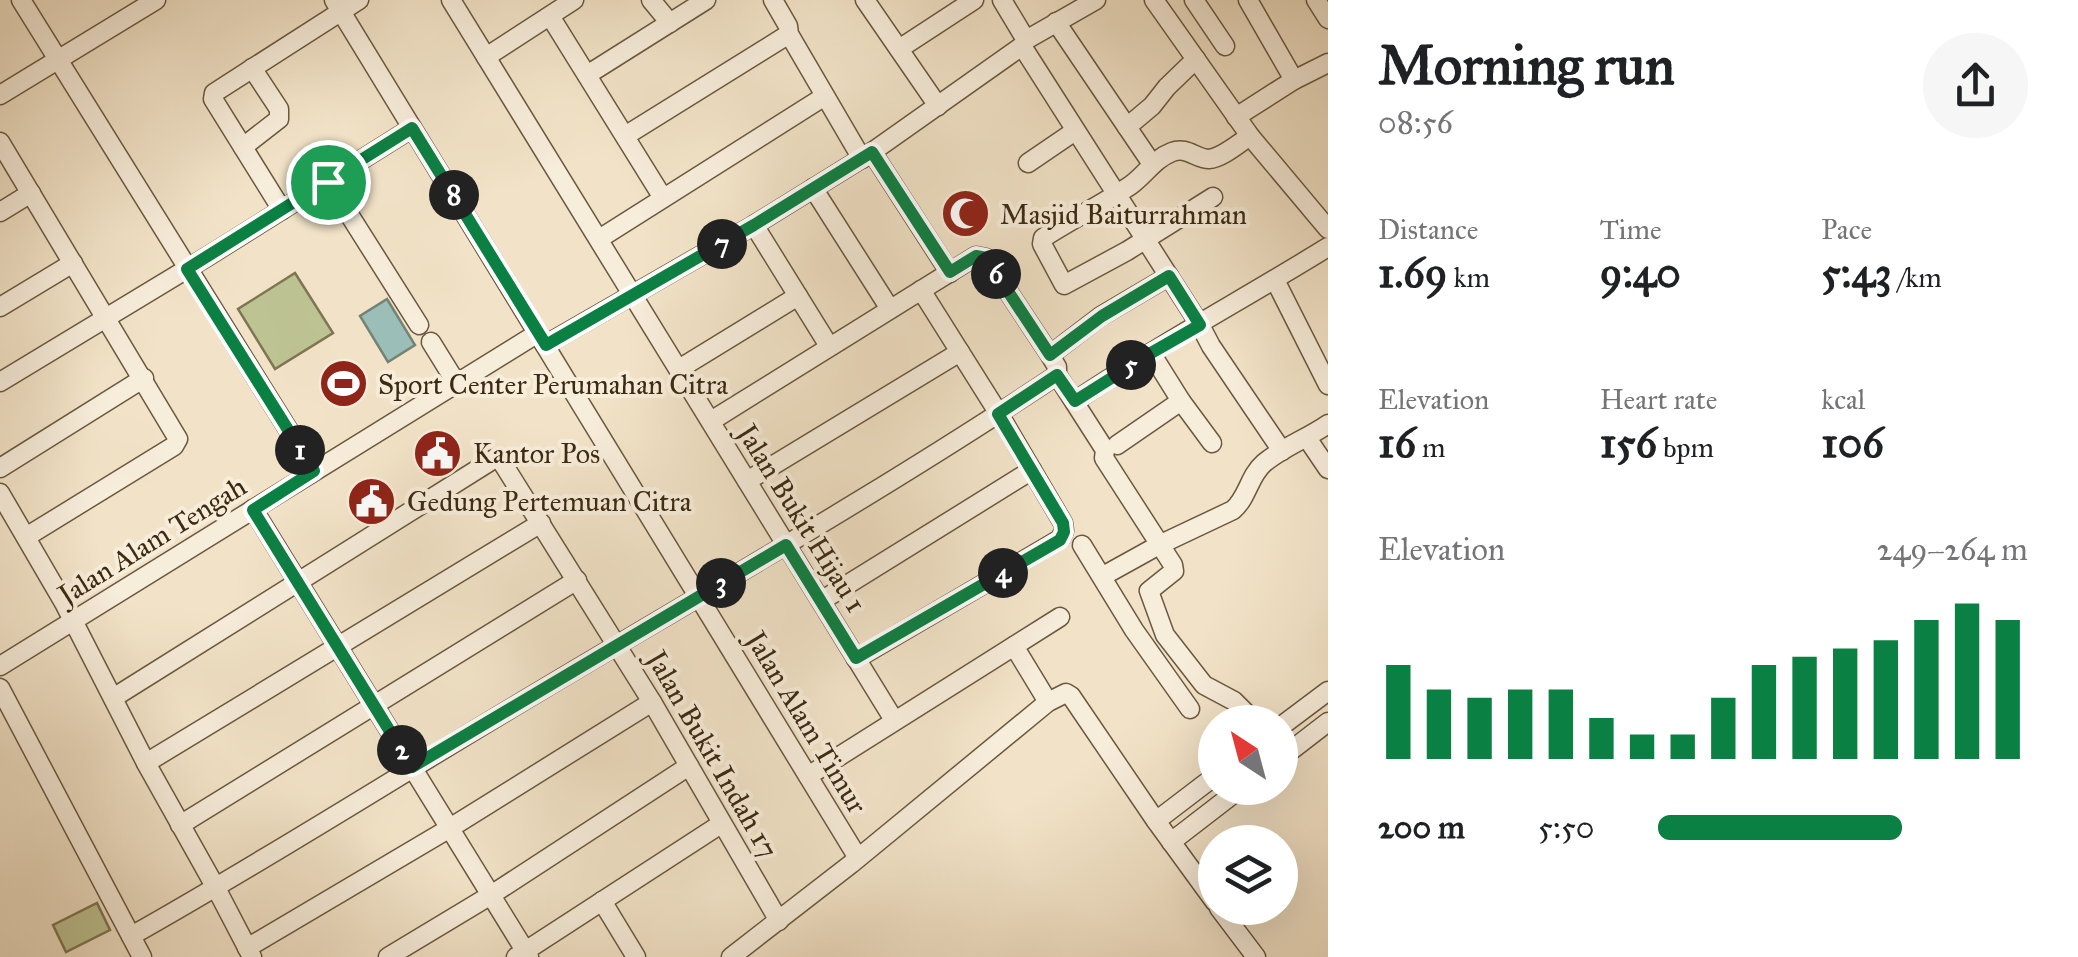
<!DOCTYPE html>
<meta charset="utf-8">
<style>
:root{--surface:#fff;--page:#f6f6f6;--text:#202124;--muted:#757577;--accent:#0b8043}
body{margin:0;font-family:"IM FELL Great Primer",serif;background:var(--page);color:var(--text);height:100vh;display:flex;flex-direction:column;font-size:38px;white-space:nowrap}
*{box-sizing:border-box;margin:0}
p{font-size:32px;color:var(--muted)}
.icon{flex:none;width:55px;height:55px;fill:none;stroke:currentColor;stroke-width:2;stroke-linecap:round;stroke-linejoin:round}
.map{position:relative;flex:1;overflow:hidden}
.details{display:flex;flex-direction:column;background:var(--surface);width:750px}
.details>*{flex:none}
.needle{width:65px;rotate:324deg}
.tools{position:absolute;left:1198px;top:705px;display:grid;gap:20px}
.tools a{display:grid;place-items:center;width:100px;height:100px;border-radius:50%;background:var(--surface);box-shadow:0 10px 40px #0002;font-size:50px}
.pin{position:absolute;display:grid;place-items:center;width:85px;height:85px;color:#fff;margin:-42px;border:5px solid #fff;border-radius:50%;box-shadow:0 2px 10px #0007}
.km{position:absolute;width:50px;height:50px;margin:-25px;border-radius:50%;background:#222;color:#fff;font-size:28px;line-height:50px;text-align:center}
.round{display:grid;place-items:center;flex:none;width:105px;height:105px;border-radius:52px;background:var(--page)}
.headline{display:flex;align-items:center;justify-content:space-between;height:170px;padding:0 50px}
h1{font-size:55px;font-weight:700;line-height:75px}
.stats{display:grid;grid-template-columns:repeat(3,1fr);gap:15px;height:170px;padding:10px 50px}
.stats div{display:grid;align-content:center}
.stats b{font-size:42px;font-weight:700}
.stats small{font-size:28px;font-weight:400}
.stats p{font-size:28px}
.chart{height:280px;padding:20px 50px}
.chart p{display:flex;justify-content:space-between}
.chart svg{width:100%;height:180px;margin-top:10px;stroke:var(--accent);stroke-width:6}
ul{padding:0 50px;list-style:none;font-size:32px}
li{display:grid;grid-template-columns:160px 120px 1fr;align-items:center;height:75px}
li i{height:25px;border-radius:12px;background:var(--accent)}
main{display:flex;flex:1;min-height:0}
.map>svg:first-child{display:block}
</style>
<main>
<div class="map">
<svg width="1328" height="957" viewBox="0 0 1328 957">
<rect width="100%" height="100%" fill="#f2e3c8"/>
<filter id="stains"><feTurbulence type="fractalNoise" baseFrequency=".002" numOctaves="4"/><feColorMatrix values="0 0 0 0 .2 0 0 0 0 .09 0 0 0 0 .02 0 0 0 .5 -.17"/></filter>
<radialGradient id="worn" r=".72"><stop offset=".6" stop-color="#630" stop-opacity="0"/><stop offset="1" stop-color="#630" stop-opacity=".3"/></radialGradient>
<g fill="#bec393" stroke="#7d7652" stroke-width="2.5">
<path d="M295 273 333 333 275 369 238 309Z"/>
<path d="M97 903 110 930 66 952 53 925Z"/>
</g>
<path fill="#9bbeb8" stroke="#758375" stroke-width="2.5" d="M387 299 415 345 388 362 360 316Z"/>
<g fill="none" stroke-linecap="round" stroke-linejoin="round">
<defs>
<g id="minor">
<path d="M21 0 314 471"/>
<path d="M334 0 858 858"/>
<path d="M451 0 894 720"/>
<path d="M651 0 670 23"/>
<path d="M773 0 788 26 789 34 862 159"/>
<path d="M865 0 938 106"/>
<path d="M1002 0 1026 40"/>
<path d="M1154 0 1250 136 1328 229"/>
<path d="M1194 0 1225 46"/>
<path d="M1248 0 1294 80"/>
<path d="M1316 0 1328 19"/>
<path d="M550 16 663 198"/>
<path d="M1056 22 1152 164"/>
<path d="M1022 46 1200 325 1211 346 1282 451"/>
<path d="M899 49 974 0"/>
<path d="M486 57 574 0"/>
<path d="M587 75 706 0"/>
<path d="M0 95 156 0"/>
<path d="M1236 117 1294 80 1328 63"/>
<path d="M1127 127 1152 106 1167 87 1196 59"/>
<path d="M625 136 789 34"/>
<path d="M0 142 178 439 174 446 26 537"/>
<path d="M243 147 279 119V109L252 68"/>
<path d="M872 152 950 273"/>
<path d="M1028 163 1075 131"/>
<path d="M328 181 419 325"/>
<path d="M813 188 890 309"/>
<path d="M1213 197 1127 251 1064 285 1042 244 1043 238C1072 219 1103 204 1131 185 1146 174 1154 159 1172 152 1187 146 1196 159 1209 159 1222 158 1239 143 1250 136"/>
<path d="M282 210 213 99 214 93 359 0"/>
<path d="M0 212 31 193"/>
<path d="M754 225 829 346"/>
<path d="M599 239 825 96"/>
<path d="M1275 280 1328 385"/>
<path d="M0 307 73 263"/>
<path d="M431 342 457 384"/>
<path d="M545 345 754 225 872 152 1022 46 1026 40 1096 0"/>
<path d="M1050 355 1101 316 1169 276"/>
<path d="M679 369 798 296"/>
<path d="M0 382 210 255 412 128"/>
<path d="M1075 401C1156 346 1244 299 1328 247"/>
<path d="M1181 401 1212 443"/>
<path d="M711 421 976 256 986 258 1050 355 1057 367V375L1105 450 1104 458 1173 565 1174 571 1149 591 1165 635 1204 685 1234 701 1255 722"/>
<path d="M1307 438 1328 469"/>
<path d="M1117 445 1181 401 1151 353"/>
<path d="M0 468 144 378"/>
<path d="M747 481 960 352"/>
<path d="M0 493 64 603 146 763 216 888 252 957"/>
<path d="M253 509 529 957"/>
<path d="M1082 545 1134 630 1190 709"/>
<path d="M1103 576 1159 545 1233 510C1248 497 1249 476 1264 463 1283 447 1308 438 1328 424"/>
<path d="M821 601 1032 470"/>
<path d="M1014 646 1048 702"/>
<path d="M856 659 1060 539 1064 531 1063 523 999 414 921 290"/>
<path d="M0 666 538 333"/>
<path d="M0 688 142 957"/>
<path d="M113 698 494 459H500L652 702 779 921"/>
<path d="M1280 727 1328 691"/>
<path d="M1280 759 1328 722"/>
<path d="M146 763 541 523"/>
<path d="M808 776 1060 617"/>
<path d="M1156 821 1215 776"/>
<path d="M180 825 577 580"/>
<path d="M1171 842 1241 788"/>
<path d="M602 901 636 957"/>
<path d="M1219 908 1256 957"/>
<path d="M131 936C270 858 404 772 540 691 714 587 889 487 1057 375"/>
<path d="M247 948 450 828 652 702"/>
<path d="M388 957 491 895 689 766"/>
<path d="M516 957 721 824"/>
<path d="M731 957 851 864 1048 702 1066 693 1071 696 1156 821 1215 902"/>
</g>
</defs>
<use href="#minor" stroke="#6a583f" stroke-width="21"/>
<use href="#minor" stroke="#f7eddb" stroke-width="18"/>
</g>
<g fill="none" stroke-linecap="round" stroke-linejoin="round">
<defs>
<path id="route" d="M412 128 546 345 754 225 872 152 950 272 976 256 986 258 1050 355 1102 316 1169 276 1200 325 1151 353 1075 401 1057 375 998 414 1063 523 1064 532 1060 540 856 658 786 545 412 767 253 510 314 471 187 269Z"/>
</defs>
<use href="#route" stroke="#fff" stroke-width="20"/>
<use href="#route" stroke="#0b8043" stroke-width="12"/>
</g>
<defs>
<symbol id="mosque-disc" viewBox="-11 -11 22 22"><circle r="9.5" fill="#8f2418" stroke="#f7eddb"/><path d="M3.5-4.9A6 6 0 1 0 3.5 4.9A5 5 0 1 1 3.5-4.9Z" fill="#fff"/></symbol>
<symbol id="stadium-disc" viewBox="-11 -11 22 22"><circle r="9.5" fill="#8f2418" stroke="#f7eddb"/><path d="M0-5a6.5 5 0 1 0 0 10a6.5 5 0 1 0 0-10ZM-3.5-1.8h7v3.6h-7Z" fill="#fff"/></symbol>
<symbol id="civic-disc" viewBox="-11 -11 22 22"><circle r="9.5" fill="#8f2418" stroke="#f7eddb"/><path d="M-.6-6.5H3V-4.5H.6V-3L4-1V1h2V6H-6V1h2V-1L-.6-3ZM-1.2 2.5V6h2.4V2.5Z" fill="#fff"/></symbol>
</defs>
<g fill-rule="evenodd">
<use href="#mosque-disc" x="938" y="186" width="55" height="55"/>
<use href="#stadium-disc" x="316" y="356" width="55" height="55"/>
<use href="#civic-disc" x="410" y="426" width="55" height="55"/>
<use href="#civic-disc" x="344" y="474" width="55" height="55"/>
</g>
<g text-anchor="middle" stroke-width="8" stroke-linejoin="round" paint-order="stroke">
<g font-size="28" fill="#3c2a11" stroke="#f7eddb" text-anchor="start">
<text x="1000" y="224">Masjid Baiturrahman</text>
<text x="378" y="394">Sport Center Perumahan Citra</text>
<text x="473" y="463">Kantor Pos</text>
<text x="407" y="511">Gedung Pertemuan Citra</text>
</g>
<g font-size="28" fill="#3c2a11" stroke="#f7eddb">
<text transform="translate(802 518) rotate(58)" y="10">Jalan Bukit Hijau 1</text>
<text transform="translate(152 540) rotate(-32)" y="10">Jalan Alam Tengah</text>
<text transform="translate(807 722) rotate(59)" y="10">Jalan Alam Timur</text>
<text transform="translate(713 754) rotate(60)" y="10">Jalan Bukit Indah 17</text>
</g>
</g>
<rect width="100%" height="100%" filter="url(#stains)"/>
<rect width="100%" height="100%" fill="url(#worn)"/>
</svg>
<div class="tools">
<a><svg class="needle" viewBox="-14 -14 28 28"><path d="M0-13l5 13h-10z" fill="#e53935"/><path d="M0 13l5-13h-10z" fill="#757577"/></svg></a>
<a><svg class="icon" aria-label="layers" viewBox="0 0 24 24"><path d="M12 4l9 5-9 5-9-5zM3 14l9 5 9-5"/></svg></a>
</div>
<div class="pin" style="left:328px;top:182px;background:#1e9e55"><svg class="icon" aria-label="arrive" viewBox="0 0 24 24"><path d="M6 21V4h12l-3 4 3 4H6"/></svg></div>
<b class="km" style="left:300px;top:450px">1</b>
<b class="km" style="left:402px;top:750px">2</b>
<b class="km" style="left:721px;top:583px">3</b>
<b class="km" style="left:1003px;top:573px">4</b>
<b class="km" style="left:1131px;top:365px">5</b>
<b class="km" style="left:996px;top:274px">6</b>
<b class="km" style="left:722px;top:244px">7</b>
<b class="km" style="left:454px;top:195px">8</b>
</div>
<section class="details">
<div class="headline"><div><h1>Morning run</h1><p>08:56</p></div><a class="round"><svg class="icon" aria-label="share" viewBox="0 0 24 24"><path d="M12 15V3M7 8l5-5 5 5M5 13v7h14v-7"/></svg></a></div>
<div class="stats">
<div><p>Distance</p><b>1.69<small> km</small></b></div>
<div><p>Time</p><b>9:40</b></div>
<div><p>Pace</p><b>5:43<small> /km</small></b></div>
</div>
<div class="stats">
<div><p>Elevation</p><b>16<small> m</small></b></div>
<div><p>Heart rate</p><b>156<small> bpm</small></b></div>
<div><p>kcal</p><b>106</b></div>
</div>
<div class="chart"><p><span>Elevation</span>249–264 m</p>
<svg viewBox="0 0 160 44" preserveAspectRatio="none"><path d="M5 44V21M15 44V27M25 44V29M35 44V27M45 44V27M55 44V34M65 44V38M75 44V38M85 44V29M95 44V21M105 44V19M115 44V17M125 44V15M135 44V10M145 44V6M155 44V10"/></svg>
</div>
<ul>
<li><b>200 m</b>5:50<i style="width:66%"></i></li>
</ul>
</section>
</main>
